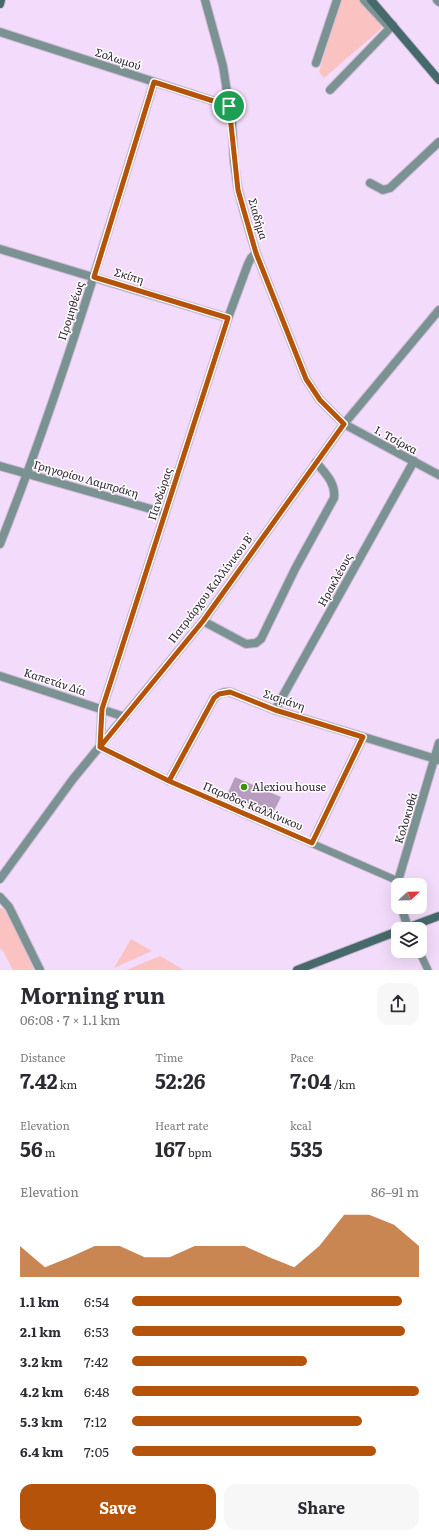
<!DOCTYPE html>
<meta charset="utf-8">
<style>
:root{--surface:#fff;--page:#f7f7f7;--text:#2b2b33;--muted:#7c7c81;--accent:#b45309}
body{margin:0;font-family:Literata,serif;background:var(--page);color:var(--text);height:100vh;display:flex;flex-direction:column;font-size:15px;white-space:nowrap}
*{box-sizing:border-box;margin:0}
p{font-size:13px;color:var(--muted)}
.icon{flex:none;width:22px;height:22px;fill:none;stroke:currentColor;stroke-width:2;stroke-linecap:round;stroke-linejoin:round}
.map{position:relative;height:970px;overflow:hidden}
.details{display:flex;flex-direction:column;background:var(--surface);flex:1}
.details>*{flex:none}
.needle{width:26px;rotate:68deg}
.tools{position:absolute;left:391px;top:878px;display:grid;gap:8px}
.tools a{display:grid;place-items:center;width:36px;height:36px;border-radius:8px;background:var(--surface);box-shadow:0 4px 16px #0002;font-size:20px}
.pin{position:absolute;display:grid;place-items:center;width:34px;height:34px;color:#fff;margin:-17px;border:2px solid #fff;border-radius:50%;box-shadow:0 1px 4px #0007}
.round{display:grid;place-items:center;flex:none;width:42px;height:42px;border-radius:12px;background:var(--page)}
.overview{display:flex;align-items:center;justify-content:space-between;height:68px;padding:0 20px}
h1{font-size:22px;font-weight:700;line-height:30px}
.metrics{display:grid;grid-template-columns:repeat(3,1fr);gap:6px;height:68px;padding:4px 20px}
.metrics div{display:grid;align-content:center}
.metrics b{font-size:20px;font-weight:700}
.metrics small{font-size:11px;font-weight:400}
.metrics p{font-size:11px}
.chart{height:112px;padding:8px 20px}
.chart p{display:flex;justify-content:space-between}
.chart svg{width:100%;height:72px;margin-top:4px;fill:var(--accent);opacity:.7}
.action{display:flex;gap:8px;margin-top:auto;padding:8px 20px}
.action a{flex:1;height:46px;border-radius:12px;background:var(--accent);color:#fff;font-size:16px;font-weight:700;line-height:46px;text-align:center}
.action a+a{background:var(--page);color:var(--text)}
ul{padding:0 20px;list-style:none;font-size:13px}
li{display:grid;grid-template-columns:64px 48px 1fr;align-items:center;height:30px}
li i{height:10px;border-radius:5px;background:var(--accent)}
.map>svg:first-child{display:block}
</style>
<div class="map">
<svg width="439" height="970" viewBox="0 0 439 970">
<rect width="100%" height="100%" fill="#f3dcfb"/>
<g fill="#fbc2c2">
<path d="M341 0H361L382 25 381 29 324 78 319 72Z"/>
<path d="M0 908 5 909 7 911 34 970H13L2 949 0 950Z"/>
<path d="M131 939 152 951 114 968Z"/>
<path d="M160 956 184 970H126Z"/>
</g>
<path fill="#b89cc0" d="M235 777 281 797 272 815 238 798 236 802 226 797Z"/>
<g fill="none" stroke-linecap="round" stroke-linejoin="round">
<defs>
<g id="lane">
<path d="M100 747 169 781 398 881"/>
<path d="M419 951 428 970"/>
</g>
<g id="street">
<path d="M205 0 223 66 232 124 234 161 238 189 244 212 256 253 306 379 320 400 344 424 439 475"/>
<path d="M364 0 390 28"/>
<path d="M437 0 439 2"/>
<path d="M0 32 229 106"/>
<path d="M316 63 337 0"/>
<path d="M330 90 393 25"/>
<path d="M370 183 383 190 390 188 439 142"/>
<path d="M0 249 228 318"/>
<path d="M0 466 165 513"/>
<path d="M0 544C60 393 106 237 154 82"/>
<path d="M203 621 246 644 256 643 261 639 295 569 334 498C336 483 325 473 316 462"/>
<path d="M0 676 125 717"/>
<path d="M275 710 414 461"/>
<path d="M100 747 102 709 228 318 248 264 251 258 256 253"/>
<path d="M169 781 214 698C219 693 223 692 230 692L275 710 439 760"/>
<path d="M312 843 363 737"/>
<path d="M0 879 73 779 203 621 344 424 439 310"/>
<path d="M0 897 9 907 40 970"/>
<path d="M398 899 397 888 398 881 439 743"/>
<path d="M401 907 408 927"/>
</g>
<g id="secondary">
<path d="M371 0 439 80"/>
<path d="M0 4 1 0"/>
<path d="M404 929 439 916"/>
<path d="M297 970 398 931"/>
</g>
</defs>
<use href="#lane" stroke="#d0bbd7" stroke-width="9"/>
<use href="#street" stroke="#d0bbd7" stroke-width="10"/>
<use href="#secondary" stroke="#d0bbd7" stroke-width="10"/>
<use href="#lane" stroke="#7a9292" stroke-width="7"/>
<use href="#street" stroke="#7a9292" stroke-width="8"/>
<use href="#secondary" stroke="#466a6b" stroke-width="8"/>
</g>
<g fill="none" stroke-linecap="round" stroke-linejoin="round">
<defs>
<path id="route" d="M229 106 154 82 94 277 228 318 102 709 100 747 169 781 312 843 363 737 275 710 230 692 219 694 214 698 169 781 100 747 203 621 344 424 320 400 306 379 256 253 238 190 229 106"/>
</defs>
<use href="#route" stroke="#fff" stroke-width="8"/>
<use href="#route" stroke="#b45309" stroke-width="5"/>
</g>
<circle fill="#3c9304" stroke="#fff" stroke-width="1.5" cx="244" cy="787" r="4"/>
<g text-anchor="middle" stroke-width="3" stroke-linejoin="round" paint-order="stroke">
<g font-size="11" fill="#302533" stroke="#fff">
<text transform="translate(118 59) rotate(18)" y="4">Σολωμού</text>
<text transform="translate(258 219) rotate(74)" y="4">Σιαδήμα</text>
<text transform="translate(129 276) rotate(17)" y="4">Σκίπη</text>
<text transform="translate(71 311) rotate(-72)" y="4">Προμηθέως</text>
<text transform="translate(396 440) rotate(28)" y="4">Ι. Τσίρκα</text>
<text transform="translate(86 479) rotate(16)" y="4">Γρηγορίου Λαμπράκη</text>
<text transform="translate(160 494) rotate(-72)" y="4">Πανδώρας</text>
<text transform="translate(335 580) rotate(-61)" y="4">Ηρακλέους</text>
<text transform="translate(211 588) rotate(-53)" y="4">Πατριάρχου Καλλίνικου B'</text>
<text transform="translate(55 682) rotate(18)" y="4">Καπετάν Δία</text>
<text transform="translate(284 700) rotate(19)" y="4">Σισμάνη</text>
<text transform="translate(253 806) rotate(23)" y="4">Παροδος Καλλίνικου</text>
<text transform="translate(406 818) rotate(-73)" y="4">Κολοκυθά</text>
</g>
<g font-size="11" fill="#302533" stroke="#fff" text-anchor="start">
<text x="252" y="791">Alexiou house</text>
</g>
</g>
</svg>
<div class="tools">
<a><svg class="needle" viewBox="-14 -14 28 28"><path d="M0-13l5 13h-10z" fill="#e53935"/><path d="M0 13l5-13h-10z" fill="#7c7c81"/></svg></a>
<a><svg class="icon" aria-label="layers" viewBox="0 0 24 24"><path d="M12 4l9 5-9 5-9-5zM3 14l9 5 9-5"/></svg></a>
</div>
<div class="pin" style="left:229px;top:106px;background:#1e9e55"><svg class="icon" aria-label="arrive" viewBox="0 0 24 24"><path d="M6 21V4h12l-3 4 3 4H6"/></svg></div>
</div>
<section class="details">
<div class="overview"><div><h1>Morning run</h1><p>06:08 · 7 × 1.1 km</p></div><a class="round"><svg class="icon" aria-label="share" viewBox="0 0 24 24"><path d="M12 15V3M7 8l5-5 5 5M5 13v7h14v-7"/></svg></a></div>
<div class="metrics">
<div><p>Distance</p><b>7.42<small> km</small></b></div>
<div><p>Time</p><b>52:26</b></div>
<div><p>Pace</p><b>7:04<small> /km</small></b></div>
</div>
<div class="metrics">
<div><p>Elevation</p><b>56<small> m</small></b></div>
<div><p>Heart rate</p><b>167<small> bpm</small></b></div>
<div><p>kcal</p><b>535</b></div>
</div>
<div class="chart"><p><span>Elevation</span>86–91 m</p>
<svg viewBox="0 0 160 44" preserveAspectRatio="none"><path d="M0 44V25L10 38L20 32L30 25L40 25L50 32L60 32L70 25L80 25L90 25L100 32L110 38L120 25L130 6L140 6L150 12L160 25V44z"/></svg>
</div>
<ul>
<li><b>1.1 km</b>6:54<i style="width:94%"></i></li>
<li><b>2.1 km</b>6:53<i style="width:95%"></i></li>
<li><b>3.2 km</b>7:42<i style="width:61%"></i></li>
<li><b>4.2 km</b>6:48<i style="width:100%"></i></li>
<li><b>5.3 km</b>7:12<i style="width:80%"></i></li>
<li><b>6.4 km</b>7:05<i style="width:85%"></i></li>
</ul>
<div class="action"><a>Save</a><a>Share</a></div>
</section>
